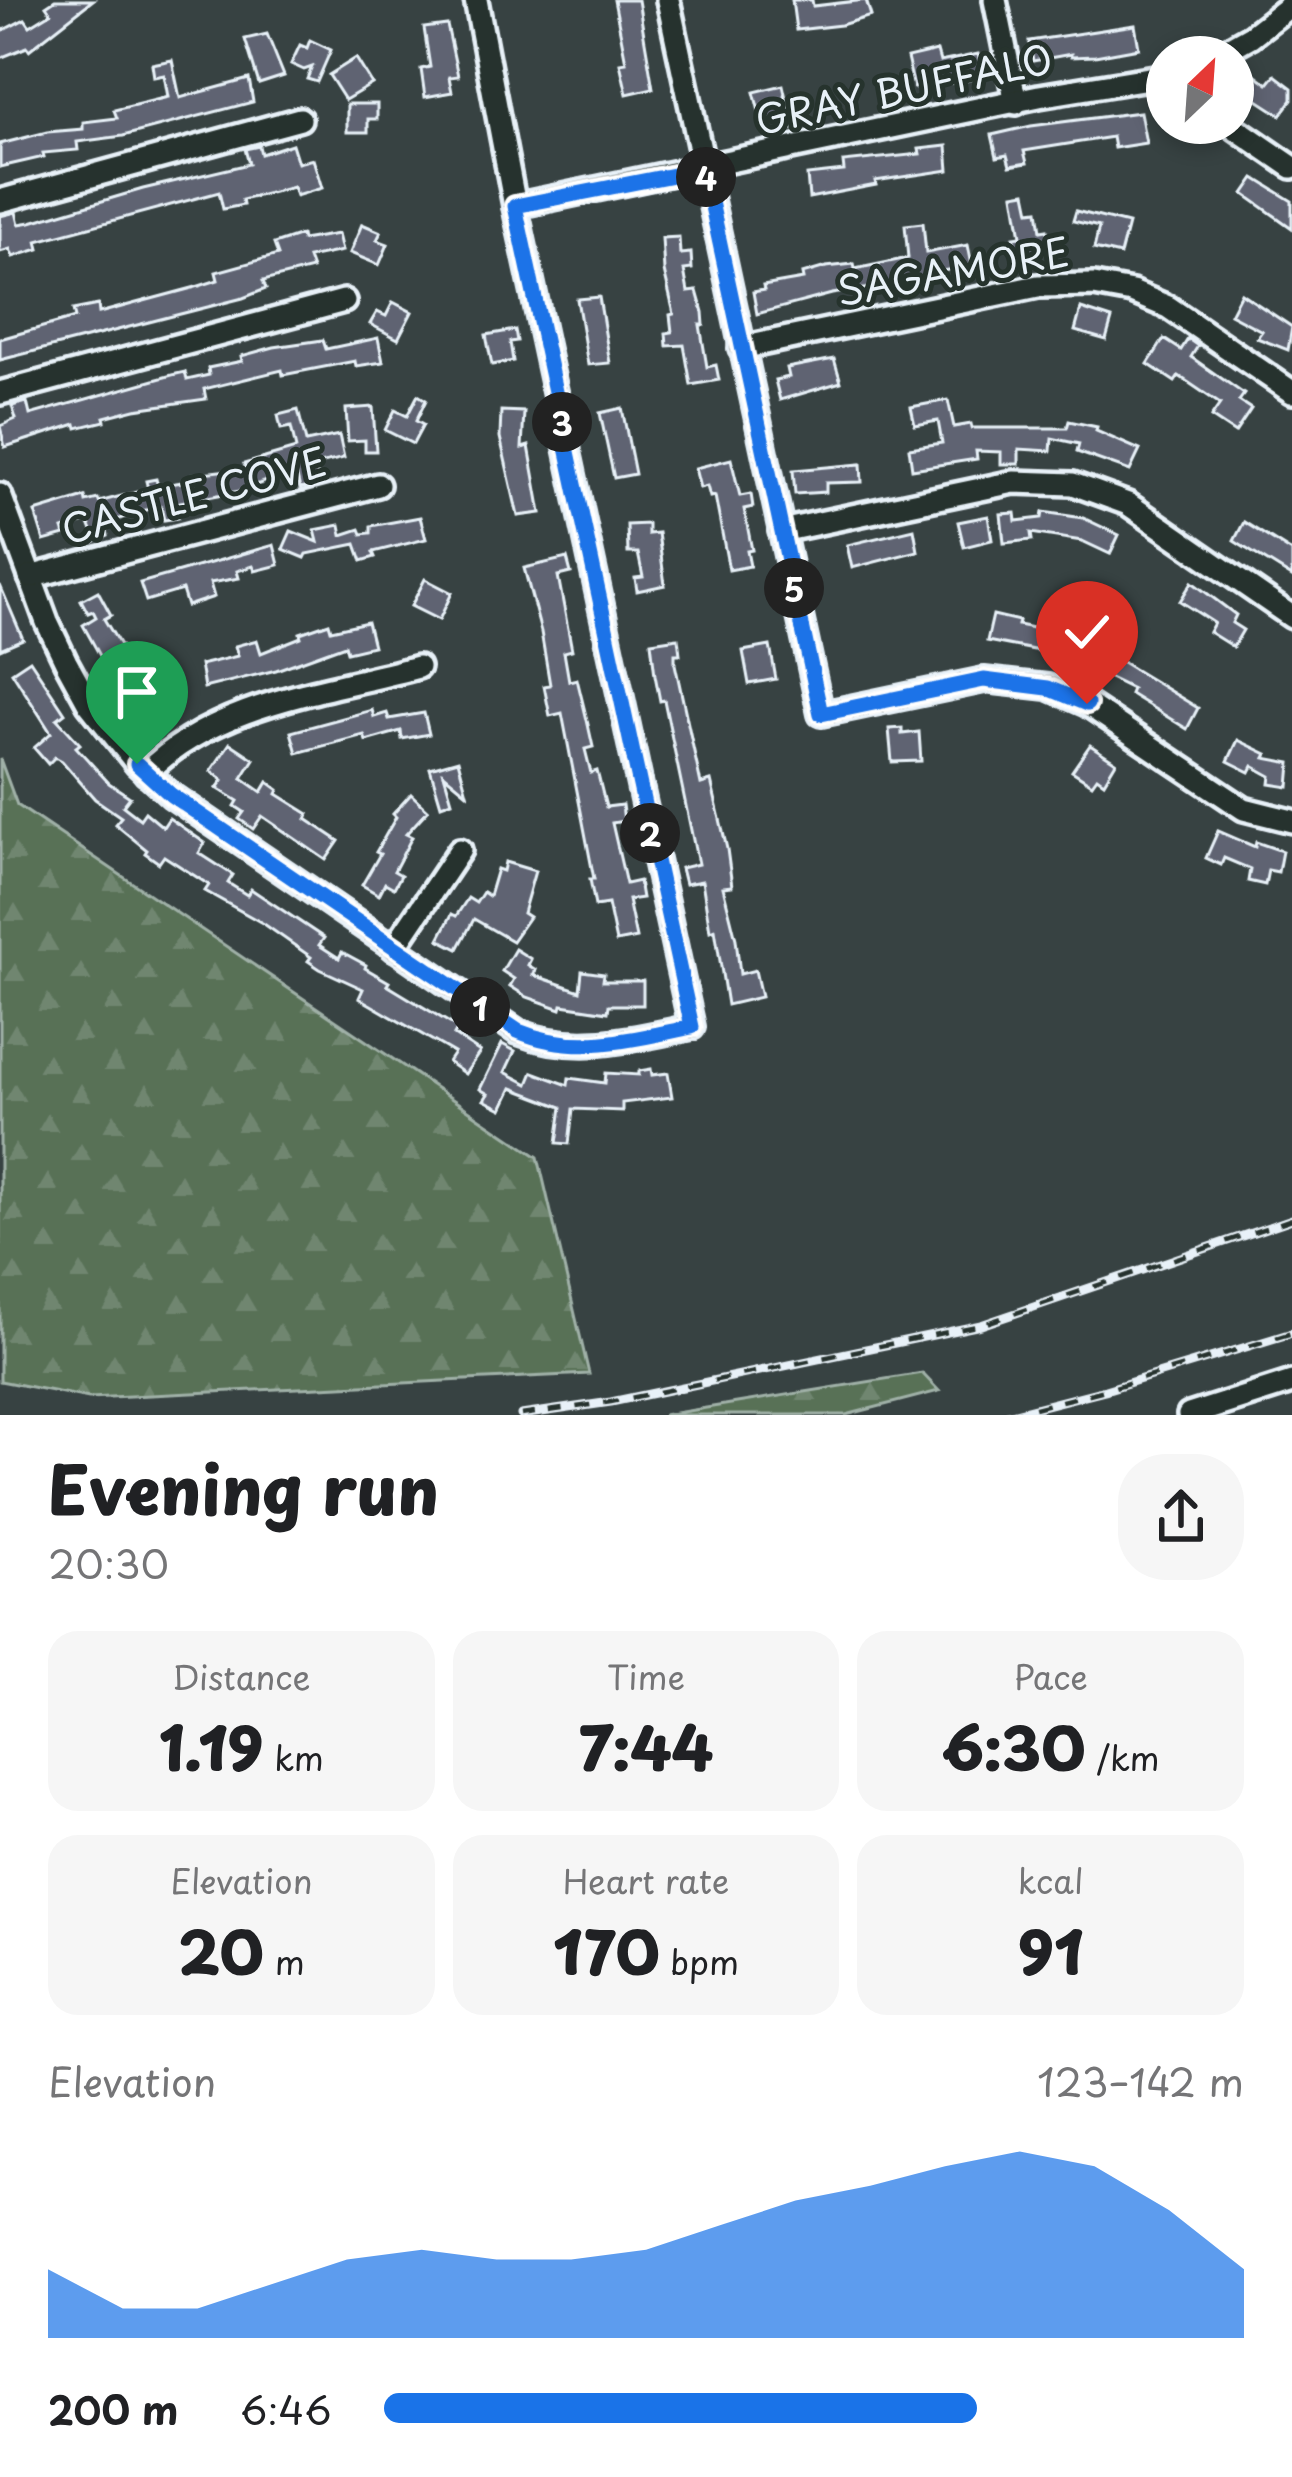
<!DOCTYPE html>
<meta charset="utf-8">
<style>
:root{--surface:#fff;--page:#f6f6f6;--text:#202124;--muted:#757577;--accent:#1a73e8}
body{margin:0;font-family:"Playpen Sans",sans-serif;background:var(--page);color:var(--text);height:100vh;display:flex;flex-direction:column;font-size:45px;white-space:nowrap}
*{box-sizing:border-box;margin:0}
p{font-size:39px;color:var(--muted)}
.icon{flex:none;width:66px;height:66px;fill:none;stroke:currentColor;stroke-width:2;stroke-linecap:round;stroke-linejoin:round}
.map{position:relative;height:1415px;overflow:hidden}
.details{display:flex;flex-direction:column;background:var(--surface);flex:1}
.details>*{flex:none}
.needle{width:78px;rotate:25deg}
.controls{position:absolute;left:1146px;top:36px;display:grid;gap:24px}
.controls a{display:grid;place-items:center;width:108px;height:108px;border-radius:50%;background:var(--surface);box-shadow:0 6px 18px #0003;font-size:60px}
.pin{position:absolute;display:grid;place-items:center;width:102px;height:102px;color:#fff;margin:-123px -51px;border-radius:50% 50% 50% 0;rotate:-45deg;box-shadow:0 0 12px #0007}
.pin .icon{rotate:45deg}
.km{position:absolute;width:60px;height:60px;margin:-30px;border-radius:50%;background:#222;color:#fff;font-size:33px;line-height:60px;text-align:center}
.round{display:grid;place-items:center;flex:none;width:126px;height:126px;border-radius:48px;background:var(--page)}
.summary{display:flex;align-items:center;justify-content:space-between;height:204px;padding:0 48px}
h1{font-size:66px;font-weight:800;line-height:90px}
.metrics{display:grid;grid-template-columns:repeat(3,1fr);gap:18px;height:204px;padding:12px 48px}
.metrics div{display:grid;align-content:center;border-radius:30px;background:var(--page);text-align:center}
.metrics b{font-size:60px;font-weight:800}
.metrics small{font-size:33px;font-weight:400}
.metrics p{font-size:33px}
.chart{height:336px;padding:24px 48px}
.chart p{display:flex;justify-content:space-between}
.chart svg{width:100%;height:216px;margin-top:12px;fill:var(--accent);opacity:.7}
ul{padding:0 48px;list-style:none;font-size:39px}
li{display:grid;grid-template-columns:192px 144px 1fr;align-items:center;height:90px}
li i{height:30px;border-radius:15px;background:var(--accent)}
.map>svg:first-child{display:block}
</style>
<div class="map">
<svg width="1292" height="1415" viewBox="0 0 1292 1415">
<defs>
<pattern id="forest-firs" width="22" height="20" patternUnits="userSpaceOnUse" patternTransform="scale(3)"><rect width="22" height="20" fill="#587157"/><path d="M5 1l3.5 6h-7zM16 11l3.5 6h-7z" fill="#708670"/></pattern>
</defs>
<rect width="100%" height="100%" fill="#374242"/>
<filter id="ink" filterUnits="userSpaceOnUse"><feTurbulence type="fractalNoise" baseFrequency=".00833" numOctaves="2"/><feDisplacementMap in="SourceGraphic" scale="24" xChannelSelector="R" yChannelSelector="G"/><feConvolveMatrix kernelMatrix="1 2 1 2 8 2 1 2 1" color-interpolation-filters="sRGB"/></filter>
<g filter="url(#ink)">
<g fill="url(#forest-firs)" stroke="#a0b1a8" stroke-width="3">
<path d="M0 759 17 805 538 1157 589 1374 89 1398 0 1381Z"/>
<path d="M922 1373 939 1391 846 1415H663Z"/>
</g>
<g fill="#5e6472" stroke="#e8f1f8" stroke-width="3">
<path d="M55 0H93L29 50 27 47 0 58V32L25 19 30 26 51 13 46 6Z"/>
<path d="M614 0H638L653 88 627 94 620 63 626 62Z"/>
<path d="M792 0H812L813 6 866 0 871 16 841 25 796 30Z"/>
<path d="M447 25 458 76 449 77 452 92 425 97 421 69 430 67 424 28Z"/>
<path d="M1135 25 1139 48 1095 56 1071 57V54L1033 61 1029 41Z"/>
<path d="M267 34 284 76 259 84 245 39Z"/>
<path d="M310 40 331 50 317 82 307 79 312 67 304 70 291 64 300 45 307 48Z"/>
<path d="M937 51 940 62 978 54 983 77 952 83 951 78 914 88 907 58Z"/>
<path d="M356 58 372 84 345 100 329 75Z"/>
<path d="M172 60 180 98 249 79 253 102 123 136 77 142 78 150 43 153 44 157 0 167V144L47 132 83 129V122L117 118 114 110 168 97 164 75 154 77 152 64Z"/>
<path d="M1240 63 1268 84 1275 75 1292 88V100L1281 115 1233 84V73Z"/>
<path d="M783 85 793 129 781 131 778 119 762 123 754 92Z"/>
<path d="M347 104H377V119H368V132H347Z"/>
<path d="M1140 112 1146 143 1114 148 1112 137 1024 151 1027 163 1010 166 1007 155 997 157 992 135 1031 126Z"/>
<path d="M292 144 298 163 313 159 322 188 296 196 293 187 242 200 243 205 223 209 219 192 37 241 39 249 13 257 10 249 0 252V216L16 212 19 224 31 222 143 189 249 164 245 149 259 146 261 154Z"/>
<path d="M947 146 949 170 875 181 876 185 809 198 807 175 844 171 843 162 920 154 919 149Z"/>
<path d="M1255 178 1292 201V228L1244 194Z"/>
<path d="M1026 192 1030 211 1038 210 1041 231 1047 230 1051 251 1017 256 1014 237 1021 236 1014 194Z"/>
<path d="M1076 211 1128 224 1120 255 1094 249 1099 227 1073 221Z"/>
<path d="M923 223 926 253 968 245 972 265 928 274V279L832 294 757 314 753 292 764 290 763 286 803 279 802 274 826 267 854 264 855 269 908 258 905 225Z"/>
<path d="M362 224 381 232 377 240 388 244 379 265 350 253Z"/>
<path d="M338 234 342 251 308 258 312 269 263 281 266 289 243 298 0 360V339L75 318 73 310 98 305 99 313 196 287 218 280 216 272 278 255 274 244 301 235 302 240Z"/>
<path d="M679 237 680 254 691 253 692 269 684 270 688 292 697 291 703 312 704 325H700L707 367 716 365 719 380 691 385 684 345 667 346 666 333 672 332 670 315 674 314 664 271 662 238Z"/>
<path d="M1241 293 1292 327 1288 350 1257 338 1262 331 1230 314Z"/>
<path d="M599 297 610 363 588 365 577 299Z"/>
<path d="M393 302 412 312 398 339 370 324 377 312 386 316Z"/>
<path d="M1081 309 1112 319 1106 340 1075 331Z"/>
<path d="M515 330 517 341 510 342 513 361 492 365 486 335Z"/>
<path d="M378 338 383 362 356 366 355 361 283 375 282 370 204 389 206 399 135 409 104 417 105 421 77 428 76 424 5 447 0 426 16 419 12 406 27 402 30 415 172 375 185 372 187 380 209 375 208 368 242 361 241 356 274 347 323 340 326 349Z"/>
<path d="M1164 339 1181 350 1188 339 1198 346 1191 357 1244 394 1239 401 1251 409 1235 433 1211 417 1220 404 1179 376 1175 382 1148 364Z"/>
<path d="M834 359 841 382 780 400 775 380 789 377 787 368Z"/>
<path d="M418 395 426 400 416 421 423 425 413 444 385 430 395 410 407 416Z"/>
<path d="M948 400 954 427 971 424 972 428H1067L1069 421 1097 427 1096 431 1140 450 1130 471 1077 452 1079 444 1052 438 1051 451 1019 449V464H1001V452L976 451 977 459 912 469 909 448 942 443 938 421 915 425 911 407Z"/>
<path d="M373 407 376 451H365V440L348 441 346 409Z"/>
<path d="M622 408 635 474 614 478 600 413Z"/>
<path d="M298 410 306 442 339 435 344 458 315 465 320 484 300 489 297 476 284 479 283 475 240 491 175 503 178 518 164 520 161 506 138 512 106 524 108 536 96 541 88 521 63 529 65 535 44 541 35 512 85 497 86 502 98 499 99 502 148 489 146 481 156 479 158 486 194 480 193 474 246 468 244 464 296 449 291 427 281 429 278 415Z"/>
<path d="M501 411 524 412 522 448 529 446 541 513 518 516 500 437Z"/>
<path d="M731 459 740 496 751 494 753 507 744 509 752 550 747 551 750 566 729 570 715 496 710 497 707 486 700 488 695 468Z"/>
<path d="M861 464 862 482 826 483V492L795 494 793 470Z"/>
<path d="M1043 512 1083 518 1119 535 1110 554 1082 541 1031 533 1032 540 1004 543 1001 514 1015 513 1016 521 1042 518Z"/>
<path d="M988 516 992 540 964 547 958 522Z"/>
<path d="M420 517 426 539 373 552 375 557 362 561 356 544 307 554 305 558 283 549 291 531 318 542 315 530 340 525 342 535 360 529 362 534 371 533V526Z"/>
<path d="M1244 522 1292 552V577L1234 541Z"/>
<path d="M648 524V534L658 533 665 585 637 591 635 578 643 577 638 553H628L627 525Z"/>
<path d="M914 529 918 551 852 568 847 545Z"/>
<path d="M274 545 279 565 255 571 253 566 237 571 239 578 210 583 214 597 187 606 182 590 146 601 140 583Z"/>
<path d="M567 558 571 573 558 576 572 650 564 652 569 681 577 679 587 720 593 747 585 749 591 773 597 771 606 807 622 805 624 821 612 823 626 884 639 881 642 898 628 900 636 938 616 942 608 904 595 906 590 879H594L562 713 550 716 544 686 550 685 541 632 524 568Z"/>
<path d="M425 579 452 593 439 620 411 606Z"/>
<path d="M1192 582 1236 615 1232 623 1243 630 1233 647 1209 632 1214 623 1180 601Z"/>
<path d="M0 585 23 639 0 649Z"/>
<path d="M98 591 111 615 104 619 123 650 119 652 167 713 153 725 109 672 83 625 96 617 93 611 88 613 81 600Z"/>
<path d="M993 615 1019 621 1018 625 1072 636 1079 620 1104 631 1097 647 1198 708 1187 729 1130 694 1132 689 1065 656 987 641Z"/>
<path d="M367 622 373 646 347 652 345 645 276 670 204 688 200 665 238 656 235 646 257 640 261 653 301 637 300 633 329 623 331 630Z"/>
<path d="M678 638 680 654H675V664L701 784 711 781 727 849 732 886 723 887 736 939 740 974 755 970 761 997 727 1005 715 929 710 931 702 881 685 884 681 868 698 864 664 700 660 701 655 675 651 642Z"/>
<path d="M770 646 776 679 749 684 743 651Z"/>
<path d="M30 660 65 713 57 719 80 744 76 747 109 783 130 797 123 806 140 819 145 812 163 827 169 818 205 843 199 853 233 875 228 883 247 895 251 889 324 938 319 945 339 958 342 952 366 965 365 968 389 982 387 985 458 1028 454 1035 480 1052 465 1074 448 1062 454 1053 359 998 363 989 320 969 308 961 311 957 264 924 205 891 209 885 164 856 159 863 145 853 147 850 115 824 121 817 95 799 62 761 55 757 48 764 34 748 51 733 12 672Z"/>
<path d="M372 710 374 717 387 713 389 719 424 713 429 734 402 739 401 731 366 741 364 735 297 753 291 732Z"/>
<path d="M902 728V734L919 732 921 761 892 762 889 729Z"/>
<path d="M1238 740 1267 754 1265 758 1291 763 1289 787 1270 784 1271 776 1253 766 1250 772 1228 761Z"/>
<path d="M230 743 254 759 242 778 262 792 268 782 279 790 277 794 309 814 306 819 339 841 326 860 262 816 253 829 239 819 244 812 235 806 238 801 217 788 223 780 211 771Z"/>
<path d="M1090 745 1116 762 1104 782 1097 777 1092 784 1072 771Z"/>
<path d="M458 760 467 793 444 774 452 801 441 805 430 768Z"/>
<path d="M411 794 428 810 406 834 412 837 394 871 401 875 394 888 385 883 379 895 362 885 380 854 376 852 396 817 393 814Z"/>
<path d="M1218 831 1255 847 1256 842 1282 851 1278 872 1268 870 1265 885 1248 881 1250 869 1224 858 1221 865 1206 858Z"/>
<path d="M505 862 535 871 523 913 529 917 512 941 474 919 458 949 439 939 452 914 456 916 468 898 476 903 483 892 489 896 497 869 503 871Z"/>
<path d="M515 949 531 959 528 965 536 970 533 975 580 991 582 971 604 974 603 981H643V1005H609L608 1012 562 1005 561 1009 527 997 510 986 514 979 502 971Z"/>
<path d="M502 1044 515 1051 505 1072 528 1084 533 1072 568 1085 569 1078 605 1083 606 1073 639 1075V1071L651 1069 652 1075 668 1073 672 1097 622 1103V1111L573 1109 569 1144 557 1143 562 1107 512 1088 502 1109 484 1100 488 1094 480 1089Z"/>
</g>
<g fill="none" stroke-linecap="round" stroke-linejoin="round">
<defs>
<g id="minor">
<path d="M668 0 821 714 984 680 1048 687 1087 704 1244 809 1292 821"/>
<path d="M995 0 1016 103"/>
<path d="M1214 57 1251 36 1292 4"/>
<path d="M1228 123 1292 167"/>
<path d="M0 201 300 119"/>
<path d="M515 206 1039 96 1167 75"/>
<path d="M741 348 1038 286 1094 285 1132 292 1168 307 1292 392"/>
<path d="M0 393 344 301"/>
<path d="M0 495 47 622 66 662 89 704 137 764 171 795 518 1032C577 1055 632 1039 692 1027L515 206 476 0"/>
<path d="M781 531 1014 482 1073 484 1128 504 1292 617"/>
<path d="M30 577 378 485"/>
<path d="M146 773C215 703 327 691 418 667"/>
<path d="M394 948 460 850"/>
<path d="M1189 1415 1292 1382"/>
</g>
</defs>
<use href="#minor" stroke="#e8f1f8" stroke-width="30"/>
<use href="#minor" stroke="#26332d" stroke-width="21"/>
<defs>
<g id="rail">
<path d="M521 1415 611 1402 981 1325 1292 1219"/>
<path d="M1007 1415 1105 1390 1292 1333"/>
</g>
</defs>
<use href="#rail" stroke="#e8f1f8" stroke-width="9"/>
<use href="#rail" stroke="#26332d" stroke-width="4.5" stroke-dasharray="14" stroke-linecap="butt"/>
</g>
</g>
<g fill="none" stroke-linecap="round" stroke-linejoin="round" filter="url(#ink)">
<defs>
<path id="route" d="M137 764 171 795 518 1031C577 1056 632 1039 692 1027L515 206 704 169 821 714 984 680 1048 688 1087 704"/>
</defs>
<use href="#route" stroke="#fff" stroke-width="24"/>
<use href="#route" stroke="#1a73e8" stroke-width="15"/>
</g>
<g text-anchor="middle" stroke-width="10" stroke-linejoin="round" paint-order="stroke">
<g font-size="39" fill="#e8f1f8" stroke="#26332d">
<text transform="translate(904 90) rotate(-12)" y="14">GRAY BUFFALO</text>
<text transform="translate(953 272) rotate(-10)" y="14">SAGAMORE</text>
<text transform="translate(194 496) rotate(-15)" y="14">CASTLE COVE</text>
</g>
</g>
</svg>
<div class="controls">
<a><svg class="needle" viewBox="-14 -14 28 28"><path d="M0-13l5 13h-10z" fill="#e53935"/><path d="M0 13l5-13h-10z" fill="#757577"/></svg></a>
</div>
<div class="pin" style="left:137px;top:764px;background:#1e9e55"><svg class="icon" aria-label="arrive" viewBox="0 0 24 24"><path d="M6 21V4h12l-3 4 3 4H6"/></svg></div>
<div class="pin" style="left:1087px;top:704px;background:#d93025"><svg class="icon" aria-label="check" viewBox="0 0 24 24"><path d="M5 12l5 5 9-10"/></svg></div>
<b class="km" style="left:480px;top:1007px">1</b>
<b class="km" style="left:650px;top:833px">2</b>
<b class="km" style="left:562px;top:422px">3</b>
<b class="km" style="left:706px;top:177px">4</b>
<b class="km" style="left:794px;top:588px">5</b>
</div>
<section class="details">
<div class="summary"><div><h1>Evening run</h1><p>20:30</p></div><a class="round"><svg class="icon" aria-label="share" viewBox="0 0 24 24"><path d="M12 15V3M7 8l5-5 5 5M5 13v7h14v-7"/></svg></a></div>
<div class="metrics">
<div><p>Distance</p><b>1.19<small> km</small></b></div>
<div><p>Time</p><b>7:44</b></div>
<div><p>Pace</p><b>6:30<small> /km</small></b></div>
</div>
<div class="metrics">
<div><p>Elevation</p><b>20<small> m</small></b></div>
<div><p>Heart rate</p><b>170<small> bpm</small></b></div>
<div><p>kcal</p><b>91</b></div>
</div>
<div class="chart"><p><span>Elevation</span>123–142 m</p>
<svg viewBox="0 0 160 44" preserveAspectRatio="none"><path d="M0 44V30L10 38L20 38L30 33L40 28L50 26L60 28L70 28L80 26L90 21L100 16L110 13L120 9L130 6L140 9L150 18L160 30V44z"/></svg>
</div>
<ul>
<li><b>200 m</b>6:46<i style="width:69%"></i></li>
</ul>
</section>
